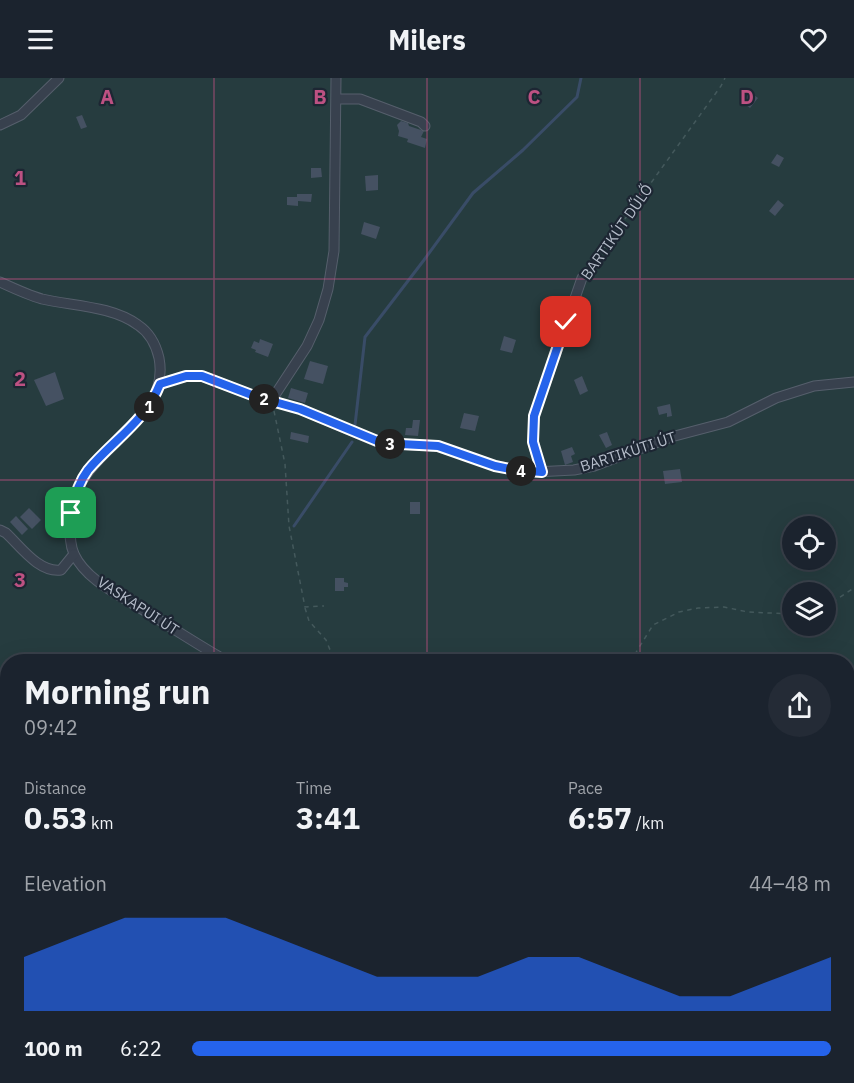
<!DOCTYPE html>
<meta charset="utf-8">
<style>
:root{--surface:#1b232e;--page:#242b36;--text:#f1f3f6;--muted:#a0a4aa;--line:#39404a;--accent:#2563eb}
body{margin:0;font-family:"IBM Plex Sans",sans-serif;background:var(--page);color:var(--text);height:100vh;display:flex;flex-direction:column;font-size:22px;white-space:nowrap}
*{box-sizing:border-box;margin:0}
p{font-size:20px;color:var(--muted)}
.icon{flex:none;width:33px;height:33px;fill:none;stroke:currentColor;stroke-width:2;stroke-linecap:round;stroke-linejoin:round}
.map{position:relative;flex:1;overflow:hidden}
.details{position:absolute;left:0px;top:576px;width:855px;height:429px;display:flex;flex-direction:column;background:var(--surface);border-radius:24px 24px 0 0;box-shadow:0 6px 24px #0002,0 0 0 2px var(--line)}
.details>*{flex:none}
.tools{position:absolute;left:782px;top:438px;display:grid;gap:12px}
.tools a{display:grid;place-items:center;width:54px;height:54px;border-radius:50%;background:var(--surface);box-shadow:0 6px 24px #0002,0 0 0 2px var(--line);font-size:30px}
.pin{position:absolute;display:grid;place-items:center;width:51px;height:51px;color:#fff;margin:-26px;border-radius:12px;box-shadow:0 3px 9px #0006}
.km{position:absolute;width:30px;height:30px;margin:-15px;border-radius:50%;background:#222;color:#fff;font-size:16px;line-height:30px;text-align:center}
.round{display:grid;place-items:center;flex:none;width:63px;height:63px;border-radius:32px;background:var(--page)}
.headline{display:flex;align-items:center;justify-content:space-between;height:102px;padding:0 24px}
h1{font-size:33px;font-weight:700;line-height:45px}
.metrics{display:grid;grid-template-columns:repeat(3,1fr);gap:9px;height:102px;padding:6px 24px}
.metrics div{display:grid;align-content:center}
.metrics b{font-size:30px;font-weight:700}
.metrics small{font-size:16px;font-weight:400}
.metrics p{font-size:16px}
.chart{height:168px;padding:12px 24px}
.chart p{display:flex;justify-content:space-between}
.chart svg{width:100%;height:108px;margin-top:6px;fill:var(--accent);opacity:.7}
ul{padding:0 24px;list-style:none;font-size:20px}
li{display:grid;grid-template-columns:96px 72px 1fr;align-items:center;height:45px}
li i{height:15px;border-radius:8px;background:var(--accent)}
header{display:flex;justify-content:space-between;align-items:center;height:78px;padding:0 24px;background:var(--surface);font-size:27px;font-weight:700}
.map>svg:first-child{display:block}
</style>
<header><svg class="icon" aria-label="menu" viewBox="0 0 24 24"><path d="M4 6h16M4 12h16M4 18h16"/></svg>Milers<svg class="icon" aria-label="heart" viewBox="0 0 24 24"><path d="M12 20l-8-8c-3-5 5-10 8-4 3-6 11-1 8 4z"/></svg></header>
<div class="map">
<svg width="854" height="1005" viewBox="0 0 854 1005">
<rect width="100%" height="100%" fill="#242f3e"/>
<path fill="#263c3f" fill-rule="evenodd" d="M0 0H854V1005H0ZM792 448H825V482H792ZM792 514H825V548H792ZM8 584H848V998H8Z"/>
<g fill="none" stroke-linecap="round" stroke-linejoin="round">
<g stroke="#394c67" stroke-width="3">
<path d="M355 347 365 259 424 182 473 115 523 72 577 19 581 0"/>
<path d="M294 448 352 364"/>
</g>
</g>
<g fill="#455162">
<path d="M750 14 758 20 750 30 742 24Z"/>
<path d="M82 37 87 49 81 51 76 39Z"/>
<path d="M401 43 408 45 409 48 424 53 421 59 427 61 425 70 407 64 408 61 398 58 399 53 397 47Z"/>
<path d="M777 76 784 80 779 89 771 85Z"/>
<path d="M311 90H321L322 99 311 100Z"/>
<path d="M378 97V112L366 113 365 98Z"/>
<path d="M297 116H312L311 124 298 123V128L287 127V119H297Z"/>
<path d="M778 122 784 127 775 138 769 133Z"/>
<path d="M364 144 380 149 376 161 361 156Z"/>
<path d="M504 258 516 262 512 275 500 272Z"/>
<path d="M260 261 273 266 268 279 255 274 256 272 251 270 254 263 259 265Z"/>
<path d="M310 283 328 288 323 306 304 301Z"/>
<path d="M55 294 64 321 46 328 34 302Z"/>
<path d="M582 298 588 313 580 317 574 302Z"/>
<path d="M291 310 308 315 305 325 288 320Z"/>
<path d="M670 326 672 338 667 339V335L659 337 657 329Z"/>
<path d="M464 335 479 338 475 353 460 350Z"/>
<path d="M413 342H420L418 358 405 357 406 350H412Z"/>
<path d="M291 354 309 358 308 365 290 361Z"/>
<path d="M607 354 612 367 606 370 599 357Z"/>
<path d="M572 369 575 376 571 378 573 384 565 387 561 373Z"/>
<path d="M680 391 682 404 665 406 663 393Z"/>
<rect x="410" y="424" width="10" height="12"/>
<path d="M29 430 41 442 32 451 20 439Z"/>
<path d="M16 438 28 451 22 457 10 444Z"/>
<path d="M335 500H344V504L348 505V509H344V513H335Z"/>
</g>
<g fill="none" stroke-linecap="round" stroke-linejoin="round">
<defs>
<g id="minor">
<path d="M337 21H360L421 44 425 48"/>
<path d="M0 47 21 37 59 0"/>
<path d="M0 204C13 210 28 217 42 221 73 228 112 228 138 247 150 255 156 267 159 280 172 348 75 369 70 440 70 452 69 465 74 476 87 504 124 519 148 535 171 549 194 564 218 578L223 584"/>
<path d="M160 306 186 298H202L257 319 300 331 375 363 391 366 438 368 495 388 535 394 574 392 594 388 671 359 728 344 776 320 814 308 854 304"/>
<path d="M271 323 307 268 319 242 328 211 334 173 336 0"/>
<path d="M541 394 533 364 534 338 582 200"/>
<path d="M0 452 6 455C21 469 39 495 61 492L74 476"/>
<path d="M848 700H854"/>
<path d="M523 1005V998"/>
</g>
</defs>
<use href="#minor" stroke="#565f6c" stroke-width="11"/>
<g stroke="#44595c" stroke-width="1.5" stroke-dasharray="4.5 4.5" stroke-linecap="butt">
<path d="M588 192 721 8 725 0"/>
<path d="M274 333 285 386 289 448 305 529 324 528"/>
<path d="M825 529 854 510"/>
<path d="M305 530 309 543 326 562 335 584"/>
<path d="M540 584C552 578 571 577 582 584"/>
<path d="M630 584 653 547 679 534 698 530 724 529 748 534 792 536"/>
<path d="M0 720 8 721"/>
<path d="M848 843 854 842"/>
<path d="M848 907 854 898"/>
<path d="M0 992 7 996"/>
<path d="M8 998 21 1005"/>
<path d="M797 998 799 1005"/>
<path d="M831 998 849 1005"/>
<path d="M622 1005 629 998"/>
</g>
<use href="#minor" stroke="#38414e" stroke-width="9"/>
</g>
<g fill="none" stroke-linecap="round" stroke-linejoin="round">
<defs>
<path id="route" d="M71 435C74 420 79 404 88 392 113 362 145 344 160 306L186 298H202L257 319 300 331 382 365 438 368 495 388 515 392 542 394 533 364 534 338 566 244"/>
</defs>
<use href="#route" stroke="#fff" stroke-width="12"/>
<use href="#route" stroke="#2563eb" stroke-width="8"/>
</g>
<path fill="none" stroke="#bd5182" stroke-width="1.5" stroke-opacity="0.55" d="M214 0V584M427 0V584M640 0V584M0 201H854M0 402H854M0 603H8M848 603H854M0 804H8M848 804H854M214 998V1005M427 998V1005M640 998V1005"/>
<g text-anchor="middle" stroke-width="4.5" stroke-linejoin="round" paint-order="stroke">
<g font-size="15" fill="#b4bcc9" stroke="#1d2633">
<text transform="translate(617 154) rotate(-55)" y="5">BARTIKÚT DŰLŐ</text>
<text transform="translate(628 374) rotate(-18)" y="5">BARTIKÚTI ÚT</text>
<text transform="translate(138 528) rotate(33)" y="5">VASKAPUI ÚT</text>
</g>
</g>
<g font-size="20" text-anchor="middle" font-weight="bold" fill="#bd5182" stroke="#1d2633" stroke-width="4.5" stroke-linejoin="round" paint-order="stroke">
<text x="107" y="26">A</text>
<text x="320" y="26">B</text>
<text x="534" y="26">C</text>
<text x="747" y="26">D</text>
<text x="20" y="107">1</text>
<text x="20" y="308">2</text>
<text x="20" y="509">3</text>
</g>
</svg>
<div class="tools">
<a><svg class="icon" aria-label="locate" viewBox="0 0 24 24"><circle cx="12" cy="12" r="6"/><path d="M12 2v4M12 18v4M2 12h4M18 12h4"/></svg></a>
<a><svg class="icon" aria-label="layers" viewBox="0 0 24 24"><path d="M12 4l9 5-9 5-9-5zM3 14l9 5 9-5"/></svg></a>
</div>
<div class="pin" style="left:71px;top:435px;background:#1e9e55"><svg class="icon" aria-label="arrive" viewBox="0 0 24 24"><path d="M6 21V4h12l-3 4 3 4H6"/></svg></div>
<div class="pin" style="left:566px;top:244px;background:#d93025"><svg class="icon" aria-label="check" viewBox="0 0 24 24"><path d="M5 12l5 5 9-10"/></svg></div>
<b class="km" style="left:149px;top:329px">1</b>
<b class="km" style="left:264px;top:321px">2</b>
<b class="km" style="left:390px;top:366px">3</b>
<b class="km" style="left:521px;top:393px">4</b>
<section class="details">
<div class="headline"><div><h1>Morning run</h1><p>09:42</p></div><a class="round"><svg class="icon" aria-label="share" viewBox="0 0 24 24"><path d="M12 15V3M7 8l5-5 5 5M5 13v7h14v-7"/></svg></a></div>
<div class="metrics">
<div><p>Distance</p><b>0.53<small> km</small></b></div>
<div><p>Time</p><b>3:41</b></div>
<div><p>Pace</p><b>6:57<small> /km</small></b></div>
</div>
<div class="chart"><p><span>Elevation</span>44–48 m</p>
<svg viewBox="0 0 160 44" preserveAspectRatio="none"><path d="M0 44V22L10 14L20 6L30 6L40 6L50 14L60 22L70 30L80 30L90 30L100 22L110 22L120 30L130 38L140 38L150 30L160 22V44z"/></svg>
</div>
<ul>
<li><b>100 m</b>6:22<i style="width:100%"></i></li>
</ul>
</section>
</div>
